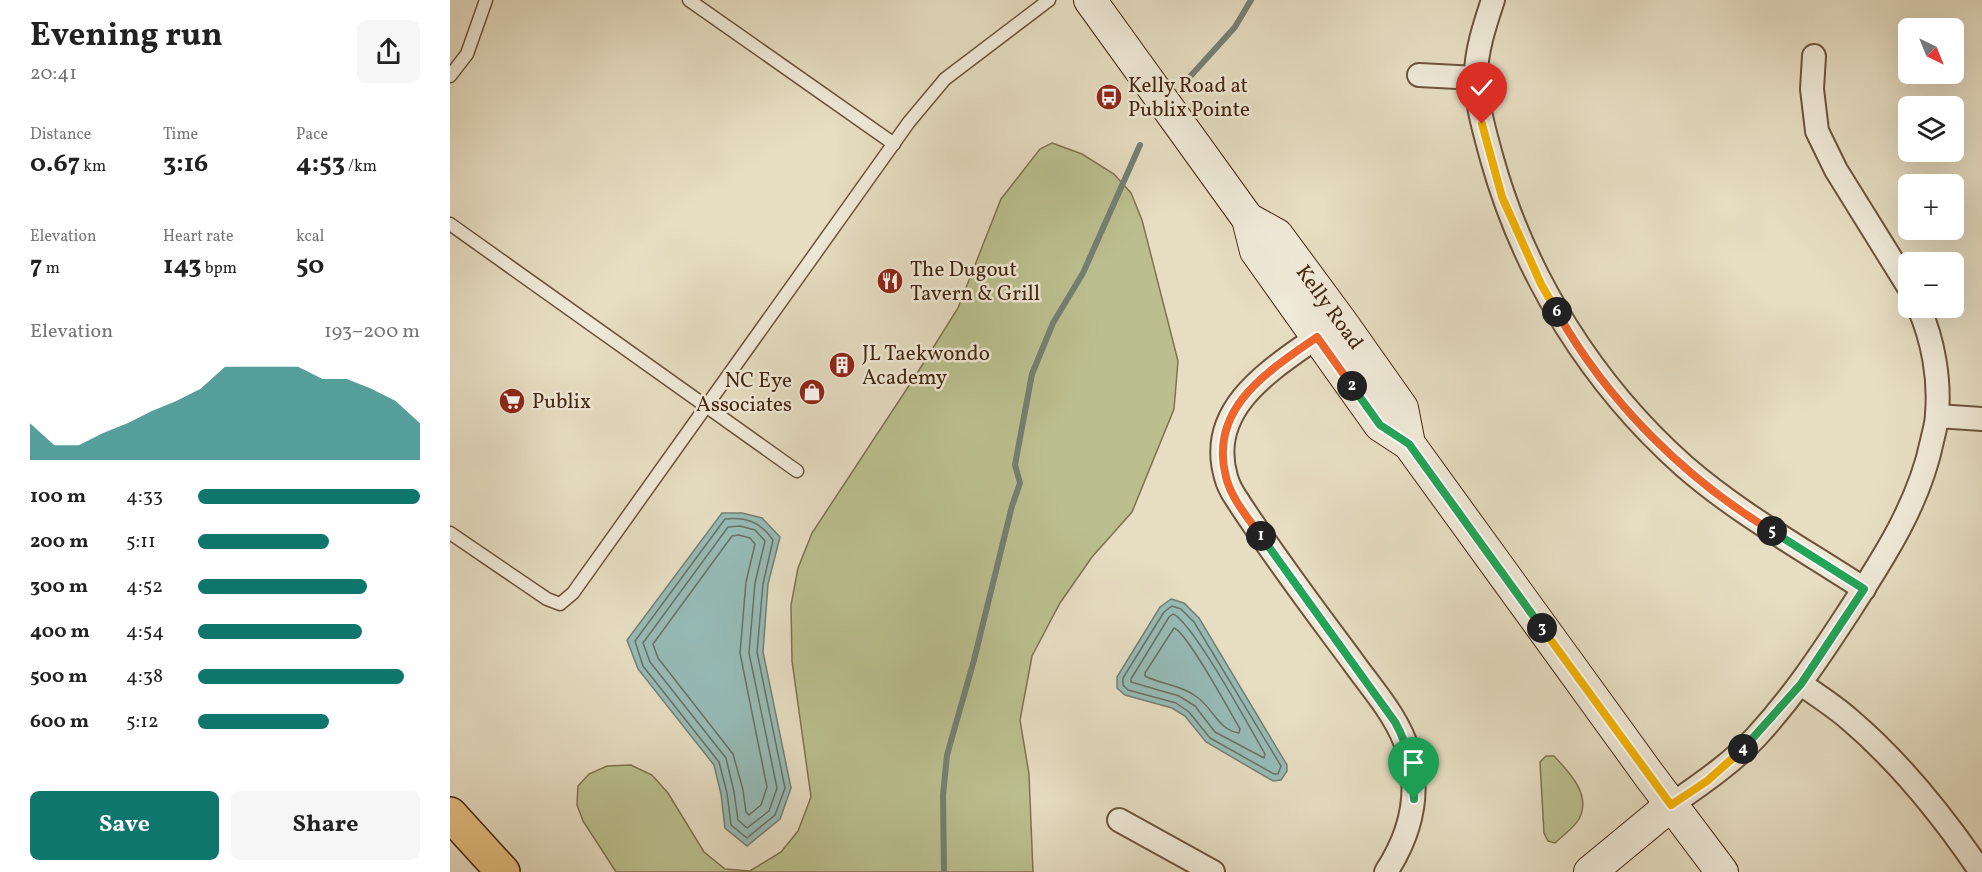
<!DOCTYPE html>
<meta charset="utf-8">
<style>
:root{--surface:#fff;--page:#f6f6f6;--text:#222;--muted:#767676;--accent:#0f766e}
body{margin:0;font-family:Vollkorn,serif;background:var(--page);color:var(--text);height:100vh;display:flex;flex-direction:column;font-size:22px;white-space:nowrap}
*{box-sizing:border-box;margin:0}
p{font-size:20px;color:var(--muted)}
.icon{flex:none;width:33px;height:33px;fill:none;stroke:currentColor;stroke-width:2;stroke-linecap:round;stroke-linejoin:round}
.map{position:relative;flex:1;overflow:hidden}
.side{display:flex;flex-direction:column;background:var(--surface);width:450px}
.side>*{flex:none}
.needle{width:39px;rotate:137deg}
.fabs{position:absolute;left:1448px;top:18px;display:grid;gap:12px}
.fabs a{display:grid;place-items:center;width:66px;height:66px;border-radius:9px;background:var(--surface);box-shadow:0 6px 24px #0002;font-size:30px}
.pin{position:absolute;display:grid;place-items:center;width:51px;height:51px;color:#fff;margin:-62px -26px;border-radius:50% 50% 50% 0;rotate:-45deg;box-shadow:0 0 6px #0007}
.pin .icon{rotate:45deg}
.km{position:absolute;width:30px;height:30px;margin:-15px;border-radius:50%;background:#222;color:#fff;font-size:16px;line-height:30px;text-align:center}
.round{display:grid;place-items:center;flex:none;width:63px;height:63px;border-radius:9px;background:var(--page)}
.summary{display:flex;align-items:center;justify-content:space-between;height:102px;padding:0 30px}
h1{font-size:33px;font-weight:700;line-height:45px}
.stats{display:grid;grid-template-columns:repeat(3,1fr);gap:9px;height:102px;padding:6px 30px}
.stats div{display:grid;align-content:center}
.stats b{font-size:26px;font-weight:700}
.stats small{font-size:16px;font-weight:400}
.stats p{font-size:16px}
.chart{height:168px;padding:12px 30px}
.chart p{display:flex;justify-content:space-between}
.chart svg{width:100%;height:108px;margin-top:6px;fill:var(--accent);opacity:.7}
.action{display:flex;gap:12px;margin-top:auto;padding:12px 30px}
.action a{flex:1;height:69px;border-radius:9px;background:var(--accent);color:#fff;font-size:24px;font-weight:700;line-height:69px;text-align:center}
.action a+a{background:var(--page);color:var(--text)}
ul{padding:0 30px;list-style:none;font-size:20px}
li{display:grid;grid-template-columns:96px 72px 1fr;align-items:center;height:45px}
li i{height:15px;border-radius:8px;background:var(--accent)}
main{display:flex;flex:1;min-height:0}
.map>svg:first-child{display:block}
</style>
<main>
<section class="side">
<div class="summary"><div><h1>Evening run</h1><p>20:41</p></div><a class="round"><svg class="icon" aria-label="share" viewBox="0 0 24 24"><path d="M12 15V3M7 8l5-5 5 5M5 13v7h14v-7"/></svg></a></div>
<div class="stats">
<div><p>Distance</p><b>0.67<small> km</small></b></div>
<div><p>Time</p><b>3:16</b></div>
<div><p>Pace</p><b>4:53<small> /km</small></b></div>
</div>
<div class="stats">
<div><p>Elevation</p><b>7<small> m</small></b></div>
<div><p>Heart rate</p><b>143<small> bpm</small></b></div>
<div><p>kcal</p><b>50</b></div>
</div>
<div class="chart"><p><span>Elevation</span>193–200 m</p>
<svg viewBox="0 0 160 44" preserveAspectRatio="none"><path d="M0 44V29L10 38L20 38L30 33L40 29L50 24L60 20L70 15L80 6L90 6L100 6L110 6L120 11L130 11L140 15L150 20L160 29V44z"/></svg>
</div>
<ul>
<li><b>100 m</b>4:33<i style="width:100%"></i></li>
<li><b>200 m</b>5:11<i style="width:59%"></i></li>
<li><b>300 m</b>4:52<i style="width:76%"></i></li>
<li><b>400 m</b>4:54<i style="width:74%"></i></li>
<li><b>500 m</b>4:38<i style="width:93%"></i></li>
<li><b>600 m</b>5:12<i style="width:59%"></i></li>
</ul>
<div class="action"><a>Save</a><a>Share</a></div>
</section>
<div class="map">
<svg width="1532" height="872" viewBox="0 0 1532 872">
<rect width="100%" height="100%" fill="#e6ddc2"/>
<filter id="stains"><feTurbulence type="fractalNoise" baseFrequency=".00333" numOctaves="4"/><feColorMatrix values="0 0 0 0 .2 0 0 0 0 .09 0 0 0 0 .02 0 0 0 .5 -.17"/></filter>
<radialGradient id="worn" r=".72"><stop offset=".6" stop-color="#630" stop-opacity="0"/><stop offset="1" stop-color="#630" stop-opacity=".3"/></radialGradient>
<g fill="#bbbf8f" stroke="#807250" stroke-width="1.5">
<path d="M602 143 632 154 664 174 681 193 692 220 728 361 724 409 682 512 642 557 610 603 582 656 570 720 579 774 583 872H166L133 821 127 805 128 786 139 774 157 766 181 765 202 775 218 793 254 852 275 869 300 871 331 852 348 831 361 797 342 661 341 605 348 568 362 533 466 375 508 308 551 199 590 149Z"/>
<path d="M1096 756H1104C1119 772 1142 795 1129 819 1124 828 1112 836 1105 843L1098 841 1094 833 1090 762Z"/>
</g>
<g fill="#96bbb6" stroke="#757f74" stroke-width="1.5">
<path d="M272 513H292L312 518 330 537 318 584 313 652 341 788 330 819 297 846 275 828 271 794 264 765 188 669 177 640Z"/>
<path d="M721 599 734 603 749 618 837 765V771L831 780 823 781 756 742 735 716 722 708 675 695 667 688V677L710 607Z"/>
</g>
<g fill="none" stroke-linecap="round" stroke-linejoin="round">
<g stroke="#6d7063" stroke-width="1.5">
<path d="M275 519C296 517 311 522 323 540L313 584 307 652 335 788 325 815 297 838 281 825 277 793 269 762 193 666 185 641Z"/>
<path d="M290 526 305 530 315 541 305 583 299 653 327 788 319 811 297 828 288 820 284 792 276 758 200 662 193 643 278 527Z"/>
<path d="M289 535 300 538 305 544 296 582 290 653 317 787 311 805 299 815 296 812 293 790 283 754 208 658 203 644 282 536Z"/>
<path d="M722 606 731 609 744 622 831 766 828 774H824L760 738 739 712 726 703 678 690 673 685V678L714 612Z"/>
<path d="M723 614C742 621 801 730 815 754L814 758 765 732 745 706 729 696 681 682V679L719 617Z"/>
<path d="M724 628C737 632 780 712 790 729L789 733C768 730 763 708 747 697 731 685 713 685 695 676V673Z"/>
</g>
<g stroke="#757f74" stroke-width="6">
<path d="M737 80 785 27 801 0"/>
<path d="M494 872 493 795 497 755 524 660 562 506 570 483 565 465 582 374 603 323 633 273 690 145"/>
</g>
<defs>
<g id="lane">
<path d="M239 0 444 144"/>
<path d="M0 76 17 54 36 0"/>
<path d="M0 224 347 471"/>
<path d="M0 533 97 599 110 604 123 593 459 122 495 79 599 0"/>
</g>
<g id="street">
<path d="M1043 0C1035 24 1025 54 1026 79 1027 107 1035 133 1042 159 1075 277 1143 385 1234 466 1289 514 1353 549 1414 589"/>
<path d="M1364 56 1362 89 1367 131 1386 170 1458 286"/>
<path d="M969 75 1026 78"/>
<path d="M867 337C820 370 756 409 776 477 778 485 782 492 786 498 822 554 863 608 903 662 922 689 949 718 958 751 971 794 960 835 936 872"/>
<path d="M1487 416 1532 419"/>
<path d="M1351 684C1367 695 1384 706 1399 719 1451 763 1493 816 1531 872"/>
<path d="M1221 805C1251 784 1281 764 1306 737 1341 699 1368 659 1396 616 1431 562 1469 505 1482 441 1484 432 1487 423 1487 414 1490 379 1483 340 1469 308"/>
<path d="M669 820 763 872"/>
</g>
<g id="secondary">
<path d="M640 0 798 219 806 251 930 425 959 444 1199 775 1272 872"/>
<path d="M798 219 827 235 892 323 952 408 959 444"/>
<path d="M1140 872 1221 805"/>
</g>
<path id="highway" d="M0 814 53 872"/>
</defs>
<use href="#lane" stroke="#6c543c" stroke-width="15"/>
<use href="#street" stroke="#6c543c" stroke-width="26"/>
<use href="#secondary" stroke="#442610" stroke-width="34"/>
<use href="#highway" stroke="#442610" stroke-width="36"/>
<use href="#lane" stroke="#efe9d7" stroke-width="12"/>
<use href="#street" stroke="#efe9d7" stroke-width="22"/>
<use href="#secondary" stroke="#efe9d7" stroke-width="32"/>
<use href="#highway" stroke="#e3be81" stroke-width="33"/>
</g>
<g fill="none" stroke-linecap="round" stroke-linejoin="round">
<defs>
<path id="split-1" d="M811 536 945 722C959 747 963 771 964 799"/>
<path id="split-2" d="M811 536C798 518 781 498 776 477 758 407 819 371 867 337L902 386"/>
<path id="split-3" d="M902 386 930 425 959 444 1092 628"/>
<path id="split-4" d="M1092 628 1221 805 1257 781 1293 749"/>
<path id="split-5" d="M1293 749 1351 684 1414 589 1322 531"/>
<path id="split-6" d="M1107 312C1157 401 1235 479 1322 531"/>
<path id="split-7" d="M1032 124 1052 197 1091 284 1107 312"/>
</defs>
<use href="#split-1" stroke="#fff" stroke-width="12"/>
<use href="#split-2" stroke="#fff" stroke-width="12"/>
<use href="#split-3" stroke="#fff" stroke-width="12"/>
<use href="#split-4" stroke="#fff" stroke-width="12"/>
<use href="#split-5" stroke="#fff" stroke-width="12"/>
<use href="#split-6" stroke="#fff" stroke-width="12"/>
<use href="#split-7" stroke="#fff" stroke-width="12"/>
<use href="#split-1" stroke="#22a559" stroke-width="8"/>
<use href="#split-2" stroke="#f0652b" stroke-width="8"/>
<use href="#split-3" stroke="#22a559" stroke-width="8"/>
<use href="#split-4" stroke="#f5b400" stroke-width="8"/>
<use href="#split-5" stroke="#22a559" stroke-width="8"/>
<use href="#split-6" stroke="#f0652b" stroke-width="8"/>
<use href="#split-7" stroke="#f5b400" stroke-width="8"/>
</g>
<defs>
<symbol id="bus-disc" viewBox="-11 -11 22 22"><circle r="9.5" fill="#8f2418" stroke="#efe9d7"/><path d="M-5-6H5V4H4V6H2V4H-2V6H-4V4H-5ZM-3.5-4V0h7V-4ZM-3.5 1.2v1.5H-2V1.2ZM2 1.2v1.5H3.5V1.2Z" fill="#fff"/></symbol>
<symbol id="restaurant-disc" viewBox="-11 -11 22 22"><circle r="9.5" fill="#8f2418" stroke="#efe9d7"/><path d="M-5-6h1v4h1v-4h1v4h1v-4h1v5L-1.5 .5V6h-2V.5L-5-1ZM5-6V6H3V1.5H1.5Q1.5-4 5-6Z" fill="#fff"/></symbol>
<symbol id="building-disc" viewBox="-11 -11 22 22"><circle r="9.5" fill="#8f2418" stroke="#efe9d7"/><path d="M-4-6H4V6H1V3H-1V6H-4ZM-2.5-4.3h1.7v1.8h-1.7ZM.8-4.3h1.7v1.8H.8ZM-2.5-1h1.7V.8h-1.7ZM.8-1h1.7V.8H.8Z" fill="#fff"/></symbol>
<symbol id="shop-disc" viewBox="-11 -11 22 22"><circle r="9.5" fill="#8f2418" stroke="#efe9d7"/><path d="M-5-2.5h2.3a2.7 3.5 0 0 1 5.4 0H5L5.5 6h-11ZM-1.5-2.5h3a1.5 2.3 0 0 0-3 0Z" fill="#fff"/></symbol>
<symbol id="supermarket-disc" viewBox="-11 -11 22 22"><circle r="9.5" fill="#8f2418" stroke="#efe9d7"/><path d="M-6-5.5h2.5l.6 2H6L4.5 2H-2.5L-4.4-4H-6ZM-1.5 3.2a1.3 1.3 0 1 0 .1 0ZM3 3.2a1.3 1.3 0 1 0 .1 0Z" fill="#fff"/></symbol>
</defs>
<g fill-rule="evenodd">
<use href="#bus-disc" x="644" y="82" width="30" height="30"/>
<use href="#restaurant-disc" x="425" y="266" width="30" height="30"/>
<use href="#building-disc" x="377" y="350" width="30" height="30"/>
<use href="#shop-disc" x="347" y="377" width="30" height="30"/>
<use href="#supermarket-disc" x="47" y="386" width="30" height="30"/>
</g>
<g text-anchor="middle" stroke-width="5" stroke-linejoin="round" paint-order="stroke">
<g font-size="21" fill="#442610" stroke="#efe9d7" text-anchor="start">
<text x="678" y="92">Kelly Road at<tspan x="678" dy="24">Publix Pointe</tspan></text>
<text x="460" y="276">The Dugout<tspan x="460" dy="24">Tavern &amp; Grill</tspan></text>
<text x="412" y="360">JL Taekwondo<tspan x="412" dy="24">Academy</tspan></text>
<text x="342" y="387" text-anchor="end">NC Eye<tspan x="342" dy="24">Associates</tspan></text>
<text x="82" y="408">Publix</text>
</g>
<g font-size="21" fill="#442610" stroke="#efe9d7">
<text transform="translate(880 307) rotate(54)" y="7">Kelly Road</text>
</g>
</g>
<rect width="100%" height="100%" filter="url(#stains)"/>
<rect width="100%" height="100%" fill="url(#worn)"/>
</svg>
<div class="fabs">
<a><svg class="needle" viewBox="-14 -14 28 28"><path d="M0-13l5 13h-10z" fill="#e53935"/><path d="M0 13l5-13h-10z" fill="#767676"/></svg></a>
<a><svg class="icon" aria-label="layers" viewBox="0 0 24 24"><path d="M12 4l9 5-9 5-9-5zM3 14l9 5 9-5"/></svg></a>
<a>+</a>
<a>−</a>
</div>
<div class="pin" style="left:964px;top:799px;background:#1e9e55"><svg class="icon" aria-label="arrive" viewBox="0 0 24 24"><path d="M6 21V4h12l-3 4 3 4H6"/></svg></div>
<div class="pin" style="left:1032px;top:124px;background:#d93025"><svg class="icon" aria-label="check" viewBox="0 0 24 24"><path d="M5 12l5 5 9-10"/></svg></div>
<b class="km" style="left:811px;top:536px">1</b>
<b class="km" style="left:902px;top:386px">2</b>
<b class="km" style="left:1092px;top:628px">3</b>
<b class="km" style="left:1293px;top:749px">4</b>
<b class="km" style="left:1322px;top:531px">5</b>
<b class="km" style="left:1107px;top:312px">6</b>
</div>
</main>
